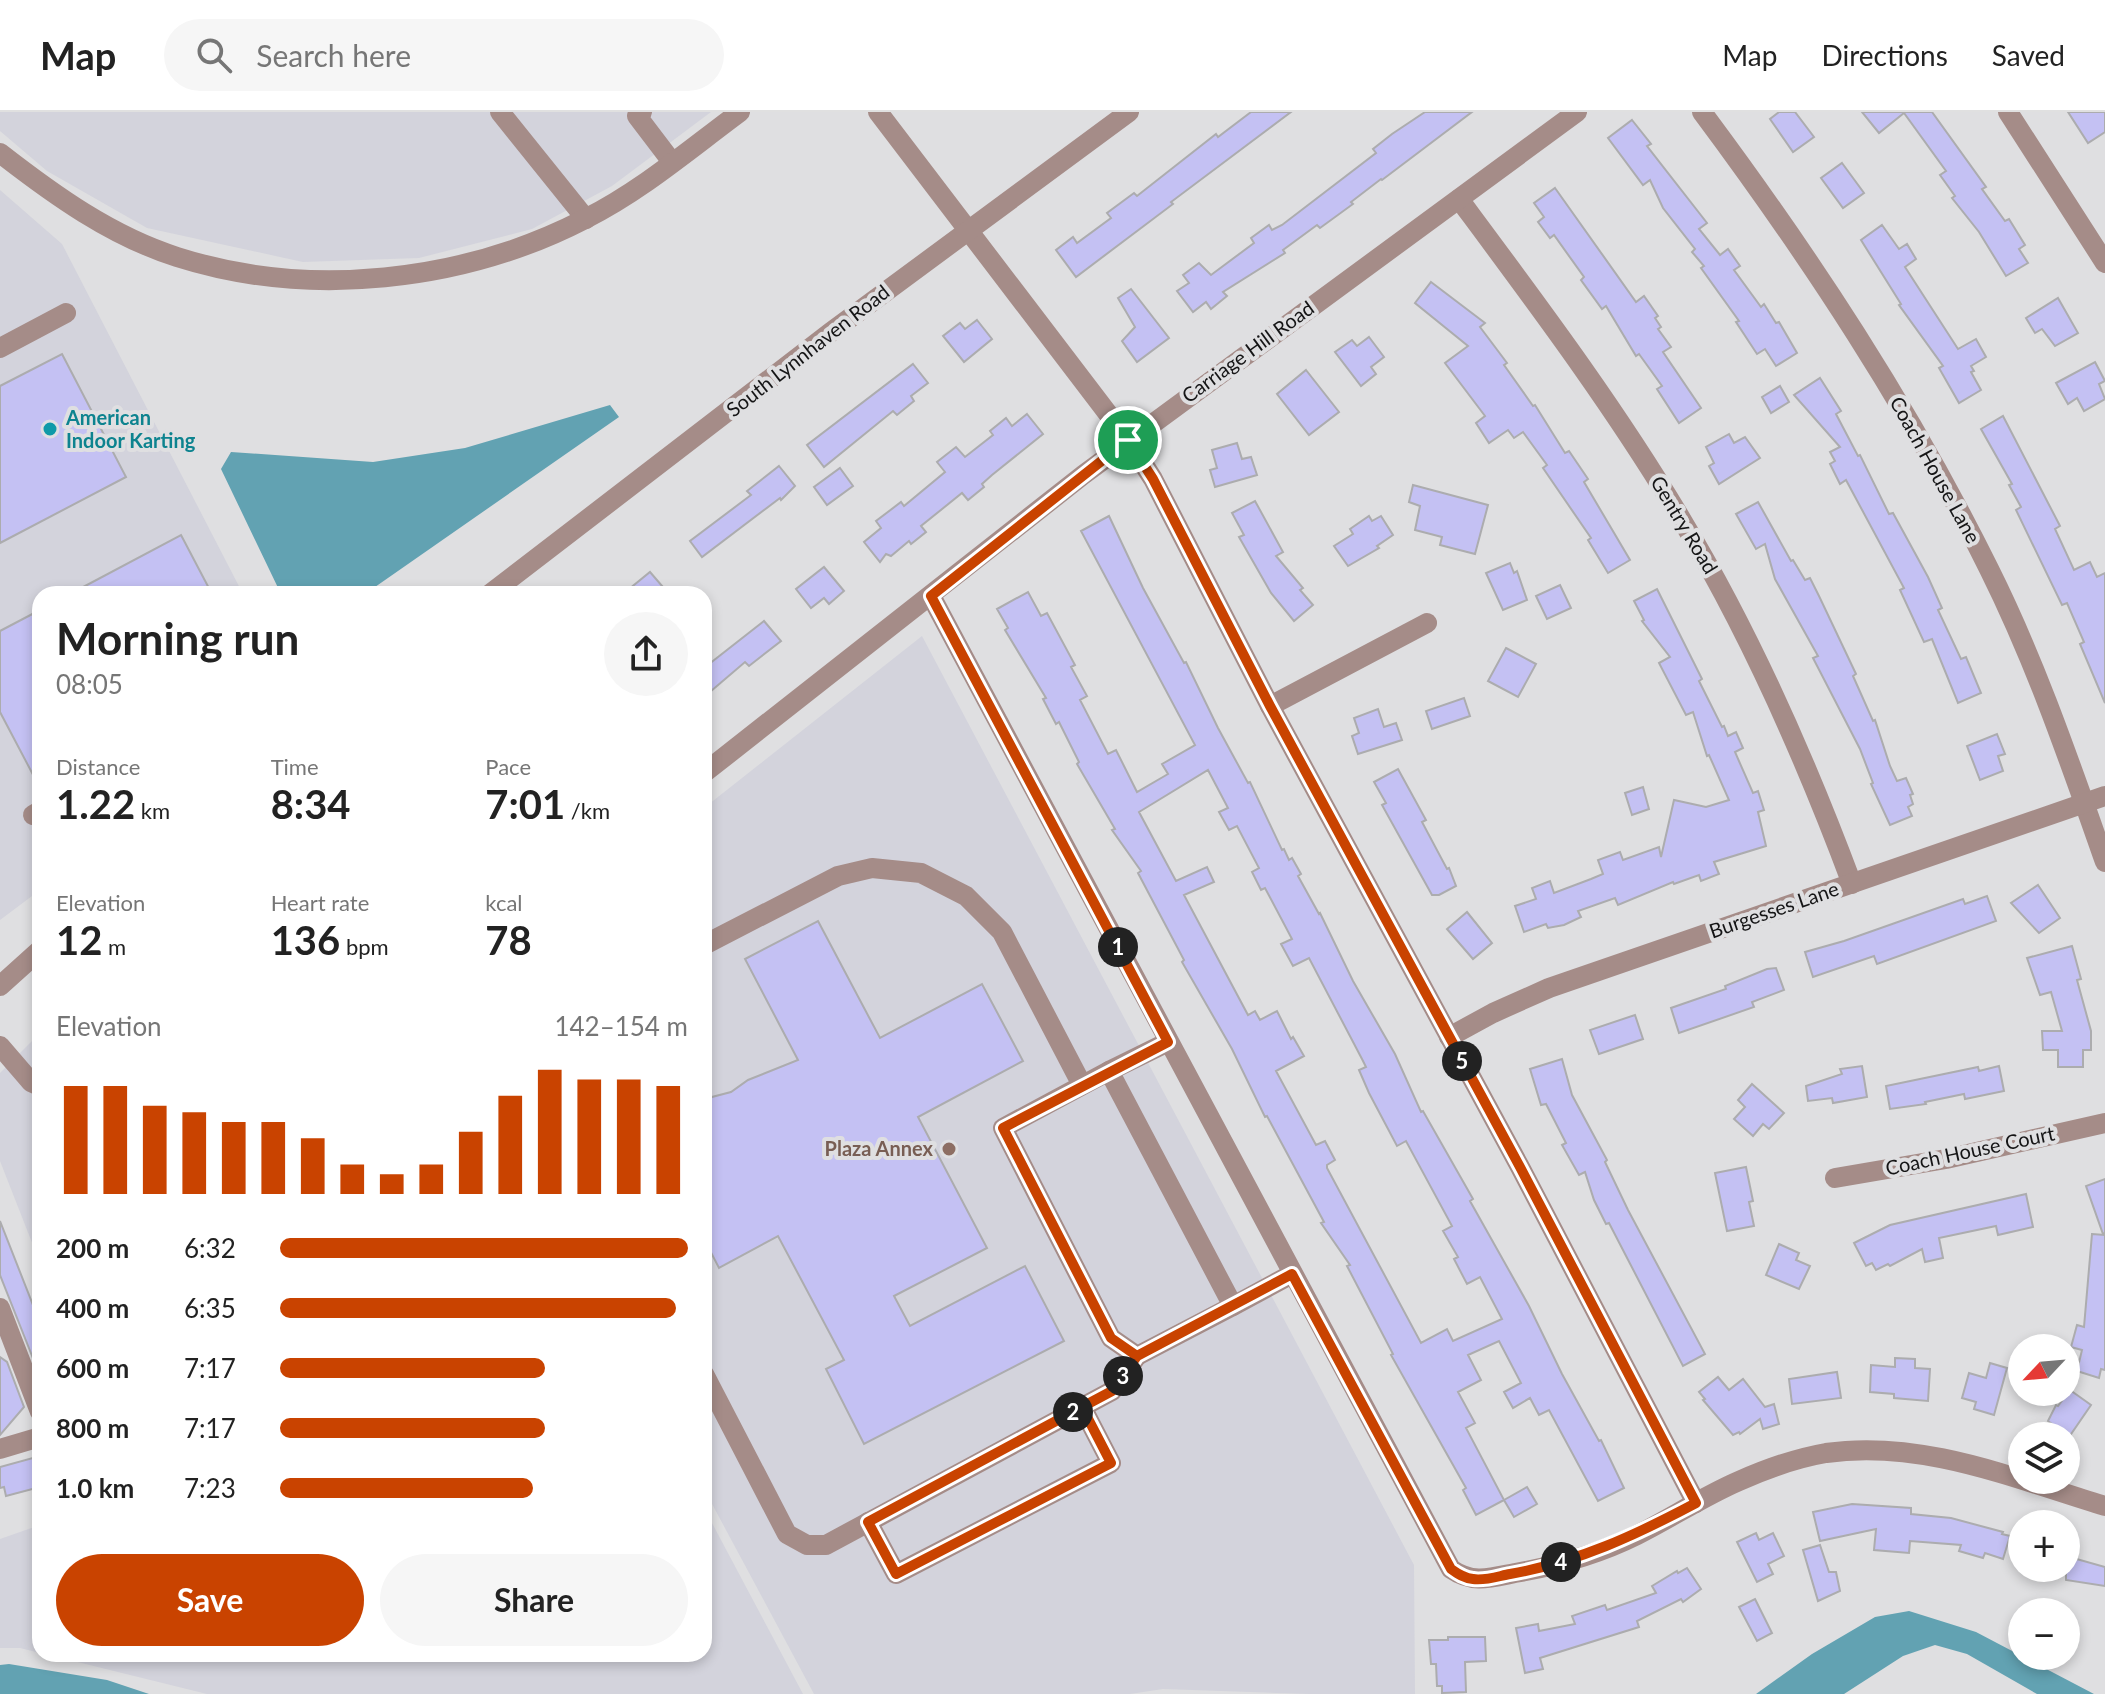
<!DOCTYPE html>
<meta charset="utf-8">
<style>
:root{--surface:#fff;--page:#f6f6f6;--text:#222;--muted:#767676;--line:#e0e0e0;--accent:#c94300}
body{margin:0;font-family:Lato,sans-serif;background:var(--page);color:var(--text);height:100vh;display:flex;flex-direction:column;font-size:30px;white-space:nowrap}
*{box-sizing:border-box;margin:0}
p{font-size:26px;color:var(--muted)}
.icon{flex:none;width:44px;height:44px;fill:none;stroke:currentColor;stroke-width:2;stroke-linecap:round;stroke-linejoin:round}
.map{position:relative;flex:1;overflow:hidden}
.sheet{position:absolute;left:32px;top:474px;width:680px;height:1076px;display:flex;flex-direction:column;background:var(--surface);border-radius:24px;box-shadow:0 4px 12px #0003}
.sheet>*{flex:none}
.needle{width:52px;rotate:244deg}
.controls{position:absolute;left:2008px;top:1222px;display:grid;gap:16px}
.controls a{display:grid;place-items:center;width:72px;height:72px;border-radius:50%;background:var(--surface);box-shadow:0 4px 12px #0003;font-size:40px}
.pin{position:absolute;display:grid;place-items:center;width:68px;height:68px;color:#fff;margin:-34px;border:4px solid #fff;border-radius:50%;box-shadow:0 2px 8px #0007}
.km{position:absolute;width:40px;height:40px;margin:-20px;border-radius:50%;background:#222;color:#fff;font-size:22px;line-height:40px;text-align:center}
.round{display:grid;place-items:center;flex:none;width:84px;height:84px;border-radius:42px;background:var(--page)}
.head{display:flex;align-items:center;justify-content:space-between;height:136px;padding:0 24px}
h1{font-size:44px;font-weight:700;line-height:60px}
.metrics{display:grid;grid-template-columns:repeat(3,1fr);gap:12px;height:136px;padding:8px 24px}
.metrics div{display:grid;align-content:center}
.metrics b{font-size:40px;font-weight:700}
.metrics small{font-size:22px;font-weight:400}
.metrics p{font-size:22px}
.chart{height:224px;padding:16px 24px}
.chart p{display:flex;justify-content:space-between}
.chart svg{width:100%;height:144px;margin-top:8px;stroke:var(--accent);stroke-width:6}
.primary-button{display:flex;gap:16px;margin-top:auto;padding:16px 24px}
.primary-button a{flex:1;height:92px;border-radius:48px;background:var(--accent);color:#fff;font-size:32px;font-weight:700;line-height:92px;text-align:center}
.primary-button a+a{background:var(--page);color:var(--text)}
ul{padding:0 24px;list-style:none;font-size:26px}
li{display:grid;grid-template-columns:128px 96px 1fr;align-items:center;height:60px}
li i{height:20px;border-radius:10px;background:var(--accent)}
header{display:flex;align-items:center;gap:48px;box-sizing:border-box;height:112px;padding:0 40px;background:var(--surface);border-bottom:2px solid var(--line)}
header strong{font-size:38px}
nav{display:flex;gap:44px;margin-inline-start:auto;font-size:28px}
.search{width:560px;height:72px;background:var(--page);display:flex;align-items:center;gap:20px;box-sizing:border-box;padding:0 28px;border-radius:44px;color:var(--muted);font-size:30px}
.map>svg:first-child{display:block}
</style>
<header>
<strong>Map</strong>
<div class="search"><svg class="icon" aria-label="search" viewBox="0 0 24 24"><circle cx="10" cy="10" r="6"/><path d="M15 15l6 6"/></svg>Search here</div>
<nav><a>Map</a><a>Directions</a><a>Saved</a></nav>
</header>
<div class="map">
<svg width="2105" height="1582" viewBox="0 0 2105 1582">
<rect width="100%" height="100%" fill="#dfdfe1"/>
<g fill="#d3d3dc">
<path d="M0 0H711L612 74 532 117 419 146 303 150 147 116 47 59 0 19Z"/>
<path d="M0 78 62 132 243 482H40V778L0 808Z"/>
<path d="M922 524 1414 1453 1415 1582H1309L1163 1577 1130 1582H814L704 1377V696Z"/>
<path d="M40 921V1151L0 1049V961Z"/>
<path d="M704 1396 803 1582H207L45 1542H704Z"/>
<path d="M40 1413V1541L20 1536H0V1427Z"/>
</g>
<g fill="#62a2b2">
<path d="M610 293 619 305 365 482H281L221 357 231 340 373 350 465 336Z"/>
<path d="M1909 1499 1976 1520 2094 1582H2037L1967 1542 1935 1533 1903 1544 1844 1582H1756L1812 1542 1875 1505Z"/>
<path d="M9 1552 107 1568 149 1582H0V1553Z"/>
</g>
<g fill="#c4c1f3" stroke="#acacae" stroke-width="2" fill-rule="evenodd">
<path d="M1251 0H1291L1171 90 1173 92 1076 165 1056 138 1073 125 1077 131 1111 106 1107 101 1134 81 1137 84 1216 22 1218 25Z"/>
<path d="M1425 0H1472L1382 68 1381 67 1351 90 1353 92 1320 116 1317 113 1283 138 1285 141 1223 180 1227 184 1211 197 1206 190 1193 200 1177 179 1189 171 1183 163 1199 151 1211 163 1254 131 1251 126 1269 113 1272 118 1282 113 1376 41 1373 37 1392 22Z"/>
<path d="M1779 0H1795L1814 25 1793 40 1770 7Z"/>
<path d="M1862 0H1932L1986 75 1982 77 2005 109 2009 107 2025 133 2019 137 2028 151 2006 164 1979 120 1952 86 1955 84 1940 63 1946 59 1904 1 1879 21Z"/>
<path d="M2068 0H2105V20L2088 31Z"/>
<path d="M1632 8 1651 32 1647 34 1707 111 1699 117 1720 143 1728 137 1740 154 1734 158 1761 195 1764 192 1776 211 1779 210 1797 241 1776 254 1765 237 1757 242 1736 210 1739 209 1701 156 1704 154 1692 140 1695 137 1663 96 1650 68 1643 73 1608 26Z"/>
<path d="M1842 51 1864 81 1843 96 1821 66Z"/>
<path d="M1555 76 1636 190 1644 184 1658 204 1655 206 1661 215 1658 217 1671 235 1663 240 1701 296 1679 311 1657 277 1662 274 1639 242 1636 244 1606 194 1602 197 1581 168 1584 165 1554 123 1550 126 1538 110 1544 105 1534 91Z"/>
<path d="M1882 113 1899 137 1907 132 1916 147 1905 155 1958 237 1976 227 1986 245 1971 254 1974 259 1971 260 1981 278 1959 291 1939 256 1943 254 1899 193 1901 192 1861 128Z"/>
<path d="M1431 170 1485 211 1480 215 1507 251 1504 253 1533 294 1535 293 1565 341 1569 339 1588 367 1584 370 1630 448 1608 461 1588 428 1591 426 1543 356 1547 353 1523 320 1514 326 1508 318 1489 331 1476 311 1485 304 1445 251 1468 234 1415 191Z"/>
<path d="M1131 177 1169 226 1137 250 1122 229 1135 215 1118 186Z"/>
<path d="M2058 186 2078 221 2055 234 2042 217 2035 221 2026 206Z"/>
<path d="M977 208 992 227 964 250 943 224 960 211 965 217Z"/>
<path d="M1369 225 1384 245 1371 255 1376 262 1361 274 1335 240 1352 228 1357 234Z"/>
<path d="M62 242 126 365 0 431V274Z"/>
<path d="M2095 250 2105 269 2099 272 2105 287 2084 299 2077 286 2068 292 2056 271Z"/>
<path d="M913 252 928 271 911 284 914 289 897 303 893 299 824 355 807 333Z"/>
<path d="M1306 258 1339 300 1309 323 1277 282Z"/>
<path d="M1820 266 1841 299 1836 302 1858 344 1860 343 1889 402 1893 401 1928 465 1942 496 1938 498 1961 547 1966 545 1981 581 1958 591 1932 527 1924 530 1900 478 1904 476 1846 368 1840 372 1830 352 1835 349 1830 340 1840 335 1794 283Z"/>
<path d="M1780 274 1789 290 1771 301 1762 285Z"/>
<path d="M1027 302 1043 322 992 363 982 372 984 375 968 388 962 381 921 414 926 420 911 432 909 429 891 444 886 442 880 450 864 430 881 416 876 409 901 390 904 394 945 360 937 350 956 335 965 345 993 323 990 319 1006 306 1012 314Z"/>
<path d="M2003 304 2060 414 2055 417 2074 458 2090 450 2097 465 2105 461V591L2080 532 2084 530 2067 491 2062 493 2016 398 2021 395 2009 373 2012 372 1981 317Z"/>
<path d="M1729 322 1734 331 1745 325 1760 346 1719 372 1709 354 1714 351 1706 335Z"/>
<path d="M1237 331 1242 347 1251 345 1257 363 1215 375 1210 358 1217 356 1212 338Z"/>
<path d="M779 354 795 374 781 388 780 386 702 445 690 429 751 383 747 379Z"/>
<path d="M840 356 853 374 827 393 814 375Z"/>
<path d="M1413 373 1488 393 1475 442 1440 433 1442 425 1415 418 1420 394 1409 390Z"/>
<path d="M1255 389 1283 440 1276 444 1303 476 1300 478 1313 493 1294 509 1271 481 1239 425 1244 423 1232 401Z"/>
<path d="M1758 390 1791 449 1793 448 1805 468 1810 466 1819 484 1856 562 1853 564 1873 609 1875 608 1890 654 1897 669 1906 666 1913 682 1910 683 1913 692 1908 695 1912 704 1890 713 1871 672 1873 671 1860 637 1813 546 1818 544 1775 467 1765 432 1756 437 1736 402Z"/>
<path d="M1109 404 1143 476 1184 551 1186 550 1218 616 1248 671 1250 670 1282 738 1284 737 1289 748 1292 746 1301 762 1298 764 1319 802 1320 801 1353 869 1395 942 1421 1000 1423 999 1473 1087 1470 1089 1529 1194 1562 1262 1599 1329 1601 1328 1624 1376 1598 1389 1549 1298 1539 1303 1530 1286 1513 1296 1504 1280 1521 1271 1499 1229 1468 1243 1481 1268 1458 1280 1475 1311 1466 1316 1504 1388 1476 1403 1463 1378 1466 1376 1391 1243 1393 1242 1347 1154 1350 1153 1321 1111 1324 1110 1267 1004 1265 1005 1232 937 1182 850 1184 848 1138 761 1141 759 1112 718 1115 717 1077 652 1079 650 1059 610 1056 612 1043 587 1046 586 1005 518 1008 516 997 497 1028 480 1041 504 1047 501 1075 553 1071 555 1087 584 1080 588 1108 642 1116 638 1137 680 1168 662 1162 652 1195 633 1081 419ZM1208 658 1228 696 1219 700 1229 718 1237 714 1259 756 1252 760 1261 778 1265 776 1292 827 1281 832 1293 854 1309 846 1362 947 1366 955 1359 958 1369 981 1397 1034 1406 1029 1452 1114 1443 1119 1458 1145 1454 1147 1467 1172 1480 1165 1502 1207 1453 1229 1447 1217 1421 1231 1327 1056V1053L1335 1048 1325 1029 1316 1033 1276 959 1304 944 1293 925 1291 927 1277 899 1260 908 1255 899 1248 903 1184 783 1214 770 1207 755 1176 769 1139 700Z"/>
<path d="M1369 404 1372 409 1381 404 1393 423 1377 434 1379 436 1348 454 1334 434 1353 422 1350 417Z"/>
<path d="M181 423 212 482H70Z"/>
<path d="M1510 451 1514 461 1517 459 1527 488 1503 498 1486 461Z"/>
<path d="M824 455 844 479 829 492 824 486 811 496 796 477Z"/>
<path d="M650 460 669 482H623Z"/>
<path d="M1560 473 1571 496 1547 507 1536 484Z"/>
<path d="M1657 477 1702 567 1699 569 1722 615 1724 614 1728 624 1736 620 1743 636 1735 640 1753 681 1758 679 1764 698 1758 700 1766 734 1714 750 1719 762 1701 769 1699 763 1674 772 1673 770 1618 793 1615 786 1578 799 1581 805 1564 813 1548 816 1546 812 1524 820 1515 794 1536 787 1532 776 1550 769 1554 781 1591 767 1603 762 1598 748 1620 740 1623 748 1659 735 1661 745 1674 688 1706 695 1729 688 1709 643 1707 644 1693 600 1686 603 1659 551 1670 545 1642 509 1644 508 1634 489Z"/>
<path d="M40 498V676L0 600V519Z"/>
<path d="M764 509 781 529 749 554 745 550 704 585V556Z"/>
<path d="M1506 536 1536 552 1518 585 1488 569Z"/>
<path d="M1464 586 1470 604 1432 617 1426 599Z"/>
<path d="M1378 597 1384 615 1396 611 1402 628 1358 642 1352 624 1359 621 1354 606Z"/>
<path d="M1997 622 2005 642 1998 644 2003 659 1980 668 1967 634Z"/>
<path d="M1398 657 1426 708 1422 710 1447 757 1449 756 1456 774 1439 783H1432L1382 693 1386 691 1374 670Z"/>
<path d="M1643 675 1649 697 1632 703 1625 681Z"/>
<path d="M2038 773 2060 806 2039 821 2011 791Z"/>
<path d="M1987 784 1996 809 1877 852 1874 844 1813 865 1805 840 1844 829 1963 787 1965 792Z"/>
<path d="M1467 800 1492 831 1473 847 1447 817Z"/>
<path d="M818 809 880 926 982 872 1023 949 918 1005 987 1136 894 1184 910 1214 1025 1154 1064 1229 864 1332 826 1257 844 1248 778 1124 719 1156 704 1127V991L712 985 731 980 748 968 798 948 745 847Z"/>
<path d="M2072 834 2081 867 2077 868 2091 919V938H2083V955H2058V938H2043L2042 919H2062L2051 880 2040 883 2027 846Z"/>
<path d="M1776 856 1784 878 1752 890 1754 895 1679 921 1671 896 1726 877 1725 874 1767 857Z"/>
<path d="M1635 903 1643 927 1599 942 1590 918Z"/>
<path d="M1562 947 1572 983 1607 1048 1605 1050 1628 1098 1705 1242 1683 1254 1609 1111 1606 1112 1594 1088 1585 1060 1579 1063 1562 1033 1566 1031 1546 992 1541 993 1530 957Z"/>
<path d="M1862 954 1867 985 1833 991 1832 986 1808 989 1806 974 1842 962 1840 957Z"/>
<path d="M1999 954 2004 979 1965 987 1964 982 1925 990 1926 992 1890 997 1886 974 1978 955 1979 959Z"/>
<path d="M1752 972 1784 1001 1769 1017 1763 1012 1753 1024 1734 1007 1745 995 1738 988Z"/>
<path d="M1746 1055 1753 1089 1749 1090 1754 1114 1727 1119 1715 1061Z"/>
<path d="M2105 1067V1121L2103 1122 2086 1074Z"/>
<path d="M2026 1082 2033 1115 1998 1123 1996 1114 1939 1126 1943 1146 1925 1150 1922 1137 1890 1154 1888 1152 1876 1158 1872 1151 1866 1154 1854 1131 1890 1113Z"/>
<path d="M0 1109 40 1211V1264L0 1163Z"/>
<path d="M2092 1122 2105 1123V1258L2101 1257 2099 1266 2077 1259 2082 1238 2071 1235 2077 1213 2084 1215Z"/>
<path d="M1779 1132 1799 1141 1796 1148 1810 1154 1799 1177 1766 1163Z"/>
<path d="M0 1245 7 1250 24 1295 0 1323Z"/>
<path d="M1895 1246 1915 1247V1256L1930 1257 1928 1289 1894 1286V1282L1870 1280 1871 1253 1895 1255Z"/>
<path d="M1990 1251 2007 1256 1994 1303 1974 1297 1976 1290 1962 1286 1969 1261 1986 1266Z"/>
<path d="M1837 1260 1841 1286 1792 1292 1789 1267Z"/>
<path d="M1718 1265 1729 1278 1743 1267 1765 1295 1774 1292 1779 1312 1763 1317 1760 1307 1740 1322 1739 1320 1733 1323 1703 1288 1705 1287 1699 1280Z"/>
<path d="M2070 1278 2091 1293 2069 1325 2048 1309 2056 1293 2058 1294Z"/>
<path d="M40 1344V1375L6 1384 4 1375 0 1376V1355Z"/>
<path d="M1527 1375 1537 1392 1514 1405 1504 1388Z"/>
<path d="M1852 1392 1911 1396V1402L1951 1406 2003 1420 2002 1422 2010 1424 2003 1447 1985 1441 1983 1446 1959 1439 1961 1433 1910 1429 1909 1441 1874 1438 1876 1417 1820 1429 1813 1400Z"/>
<path d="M1756 1421 1759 1428 1773 1421 1784 1444 1768 1452 1773 1462 1757 1470 1737 1430Z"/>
<path d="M1820 1433 1829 1460H1836L1840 1479 1818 1489 1803 1438Z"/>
<path d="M2066 1444 2105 1455V1474L2066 1468Z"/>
<path d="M1687 1456 1701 1477 1683 1490 1681 1487 1637 1509 1639 1515 1540 1546 1543 1557 1525 1561 1516 1516 1538 1512 1539 1519 1575 1512 1572 1504 1605 1493 1607 1498 1656 1481 1652 1474 1677 1459 1678 1461Z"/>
<path d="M1755 1487 1772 1521 1757 1529 1739 1495Z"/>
<path d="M1448 1525H1485L1486 1549 1465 1550 1466 1580 1442 1581V1574H1437L1436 1552H1431L1429 1528H1448Z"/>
</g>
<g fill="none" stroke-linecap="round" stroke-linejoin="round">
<g stroke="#a58c88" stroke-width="20">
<path d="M500 0 586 107"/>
<path d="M642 0 637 4 672 50"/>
<path d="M878 0 1128 328 1153 367 1270 594 1520 1055 1696 1391"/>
<path d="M1702 0C1810 145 1909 295 1989 457 2036 551 2070 651 2105 750"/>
<path d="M2008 0 2105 151"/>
<path d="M0 41C54 83 111 124 177 145 309 187 463 170 585 107 641 79 690 37 740 0"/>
<path d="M1459 87C1537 192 1616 297 1683 410 1752 525 1805 646 1852 772"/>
<path d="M0 236 66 201"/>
<path d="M490 482 831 220 1129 0"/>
<path d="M931 484 1451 1457C1473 1472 1490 1466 1515 1461 1556 1454 1599 1442 1637 1423 1671 1406 1704 1384 1739 1369 1766 1357 1797 1346 1826 1341 1922 1327 2015 1367 2105 1394"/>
<path d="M1270 594 1427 511"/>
<path d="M704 661 1083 363 1577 0"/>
<path d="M33 703 40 699"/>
<path d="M704 833 838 764 872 756 921 761 966 784 1002 820 1082 973"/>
<path d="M0 874 40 838"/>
<path d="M1449 925 1493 901 1549 876 2105 684"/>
<path d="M1168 930 1109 959 1233 1194 1292 1162"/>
<path d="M0 934 31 970 40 974"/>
<path d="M1109 959 1003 1016 1111 1226 1137 1244 1233 1194"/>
<path d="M1835 1066 1946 1047 2105 1011"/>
<path d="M0 1196 40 1300"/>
<path d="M704 1262 787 1422 807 1433H826L1112 1279 1137 1244"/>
<path d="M0 1337 40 1325"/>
<path d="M868 1410 896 1462 1111 1351 1082 1295"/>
</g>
</g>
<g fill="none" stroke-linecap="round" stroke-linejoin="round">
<defs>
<path id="route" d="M1128 328 931 484 1168 930 1003 1016 1111 1226 1137 1244 1112 1279 1082 1295 868 1410 896 1462 1111 1351 1082 1295 1112 1279 1137 1244 1292 1162 1451 1457C1458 1462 1464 1466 1473 1467 1485 1469 1499 1464 1510 1462 1578 1450 1636 1423 1696 1391L1520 1055 1270 594 1153 367 1128 328"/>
</defs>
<use href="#route" stroke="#fff" stroke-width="16"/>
<use href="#route" stroke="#c94300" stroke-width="10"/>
</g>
<circle fill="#0f9aa8" stroke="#dfdfe1" stroke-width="3" cx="50" cy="317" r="8"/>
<circle fill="#8d6e63" stroke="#dfdfe1" stroke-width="3" cx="949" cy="1037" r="8"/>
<g text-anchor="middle" stroke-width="8" stroke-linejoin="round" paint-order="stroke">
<g font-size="20" fill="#151516" stroke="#dfdfe1">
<text transform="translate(808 239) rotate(-38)" y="7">South Lynnhaven Road</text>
<text transform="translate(1248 240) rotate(-36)" y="7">Carriage Hill Road</text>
<text transform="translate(1935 358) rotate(61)" y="7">Coach House Lane</text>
<text transform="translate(1684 413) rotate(59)" y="7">Gentry Road</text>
<text transform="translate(1774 798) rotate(-19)" y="7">Burgesses Lane</text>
<text transform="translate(1970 1039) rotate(-12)" y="7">Coach House Court</text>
</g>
<g font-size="20" font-weight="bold" fill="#0d838f" stroke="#dfdfe1" text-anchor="start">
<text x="66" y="313">American<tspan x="66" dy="23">Indoor Karting</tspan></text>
</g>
<g font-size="20" font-weight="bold" fill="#785e54" stroke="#dfdfe1" text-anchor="end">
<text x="933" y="1044">Plaza Annex</text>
</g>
</g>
</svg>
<div class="controls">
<a><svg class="needle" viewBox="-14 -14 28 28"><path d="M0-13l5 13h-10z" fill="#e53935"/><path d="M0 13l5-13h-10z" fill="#767676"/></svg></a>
<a><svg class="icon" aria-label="layers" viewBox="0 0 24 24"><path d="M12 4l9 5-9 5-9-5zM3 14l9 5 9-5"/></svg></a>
<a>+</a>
<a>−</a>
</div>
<div class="pin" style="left:1128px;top:328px;background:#1e9e55"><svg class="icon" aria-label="arrive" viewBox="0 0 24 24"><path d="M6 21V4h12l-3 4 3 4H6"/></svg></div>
<b class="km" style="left:1118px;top:835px">1</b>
<b class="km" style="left:1073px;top:1300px">2</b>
<b class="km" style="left:1123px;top:1264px">3</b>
<b class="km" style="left:1561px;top:1450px">4</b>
<b class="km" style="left:1462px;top:949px">5</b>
<section class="sheet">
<div class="head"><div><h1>Morning run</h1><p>08:05</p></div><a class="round"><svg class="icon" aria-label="share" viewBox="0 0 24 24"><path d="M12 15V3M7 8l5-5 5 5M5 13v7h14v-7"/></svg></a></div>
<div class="metrics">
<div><p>Distance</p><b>1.22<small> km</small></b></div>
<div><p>Time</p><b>8:34</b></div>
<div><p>Pace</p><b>7:01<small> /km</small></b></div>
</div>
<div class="metrics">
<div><p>Elevation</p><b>12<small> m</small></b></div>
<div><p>Heart rate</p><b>136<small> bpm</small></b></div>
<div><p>kcal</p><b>78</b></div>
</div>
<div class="chart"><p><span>Elevation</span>142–154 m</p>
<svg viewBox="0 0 160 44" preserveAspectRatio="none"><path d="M5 44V11M15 44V11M25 44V17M35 44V19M45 44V22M55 44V22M65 44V27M75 44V35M85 44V38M95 44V35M105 44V25M115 44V14M125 44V6M135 44V9M145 44V9M155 44V11"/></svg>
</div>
<ul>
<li><b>200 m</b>6:32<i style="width:100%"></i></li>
<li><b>400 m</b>6:35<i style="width:97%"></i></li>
<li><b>600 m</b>7:17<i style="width:65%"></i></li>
<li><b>800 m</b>7:17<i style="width:65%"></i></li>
<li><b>1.0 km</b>7:23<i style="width:62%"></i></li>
</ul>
<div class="primary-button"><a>Save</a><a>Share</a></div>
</section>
</div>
